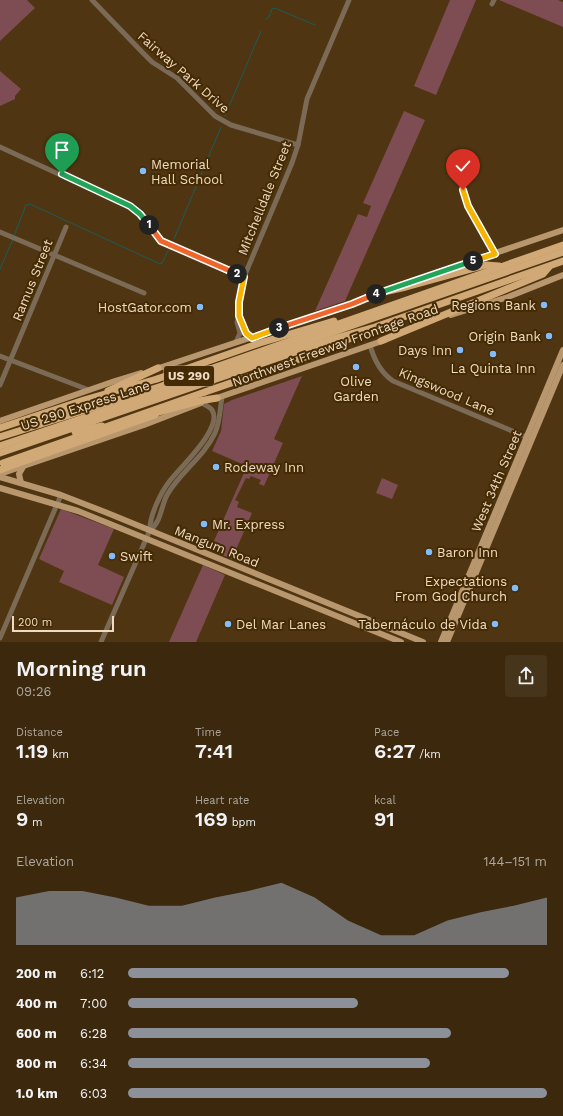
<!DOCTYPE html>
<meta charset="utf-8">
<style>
:root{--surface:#3b280d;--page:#46341b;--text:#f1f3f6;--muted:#aca69d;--accent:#8c9099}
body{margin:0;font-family:"Work Sans",sans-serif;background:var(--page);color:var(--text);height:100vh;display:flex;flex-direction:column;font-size:15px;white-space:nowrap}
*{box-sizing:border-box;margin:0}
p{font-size:13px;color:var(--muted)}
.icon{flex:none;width:22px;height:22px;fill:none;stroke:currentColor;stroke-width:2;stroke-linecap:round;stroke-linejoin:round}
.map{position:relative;height:642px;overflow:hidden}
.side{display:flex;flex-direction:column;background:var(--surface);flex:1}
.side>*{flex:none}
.scale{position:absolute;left:12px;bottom:10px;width:102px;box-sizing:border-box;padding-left:4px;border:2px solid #efdac2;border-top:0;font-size:11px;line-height:14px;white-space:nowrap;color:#efdac2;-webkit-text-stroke:3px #442b04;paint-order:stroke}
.pin{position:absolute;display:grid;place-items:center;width:34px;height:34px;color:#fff;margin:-41px -17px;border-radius:50% 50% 50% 0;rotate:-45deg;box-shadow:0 0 4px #0007}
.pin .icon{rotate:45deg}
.km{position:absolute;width:20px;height:20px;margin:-10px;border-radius:50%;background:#222;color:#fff;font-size:11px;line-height:20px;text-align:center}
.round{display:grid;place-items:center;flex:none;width:42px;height:42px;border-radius:4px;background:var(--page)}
.overview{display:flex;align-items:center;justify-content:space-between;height:68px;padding:0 16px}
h1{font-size:22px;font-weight:600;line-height:30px}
.stats{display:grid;grid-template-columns:repeat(3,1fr);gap:6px;height:68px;padding:4px 16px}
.stats div{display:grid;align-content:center}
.stats b{font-size:20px;font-weight:600}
.stats small{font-size:11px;font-weight:400}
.stats p{font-size:11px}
.chart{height:112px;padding:8px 16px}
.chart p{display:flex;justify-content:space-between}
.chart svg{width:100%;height:72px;margin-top:4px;fill:var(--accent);opacity:.7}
ul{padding:0 16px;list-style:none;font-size:13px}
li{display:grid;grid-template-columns:64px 48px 1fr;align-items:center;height:30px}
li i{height:10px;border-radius:5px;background:var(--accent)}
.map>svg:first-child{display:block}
</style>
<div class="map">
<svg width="563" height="642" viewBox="0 0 563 642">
<rect width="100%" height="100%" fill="#4f3511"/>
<g fill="#7d4d53">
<path d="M0 0H27L35 8 0 41Z"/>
<path d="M450 0H476L436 95 414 86Z"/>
<path d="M499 0H558L563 2V27Z"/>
<path d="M0 71 21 89 15 96V99L0 106Z"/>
<path d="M404 111 425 120 345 301 315 311 358 214 367 217 371 206 363 203Z"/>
<path d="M302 376 274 439 283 443 264 486 259 484 261 480 251 476 249 479 246 478 235 500 239 502 237 507 252 513 232 559 210 550 247 466 212 451 221 431 224 404 232 400Z"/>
<path d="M382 478 398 485 392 499 376 493Z"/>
<path d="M61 509 114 529 98 565 124 577 112 605 59 582 64 571 39 559Z"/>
<path d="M203 565 225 575 196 642H169Z"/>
</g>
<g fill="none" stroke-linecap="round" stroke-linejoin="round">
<g stroke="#1b5d5b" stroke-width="1">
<path d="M266 19 269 17 272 9 275 8 315 25"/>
<path d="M225 116 261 31"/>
<path d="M14 236 26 205 30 204 160 264 162 263 168 251"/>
<path d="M174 239 221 127"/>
<path d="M0 269 13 239"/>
</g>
<g stroke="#7a6a56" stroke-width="5">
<path d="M92 0 143 53 152 62 177 78 215 116 231 125 298 145"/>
<path d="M492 4 494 0"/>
<path d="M0 147 130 207 140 214 156 235 163 241 176 248 244 277"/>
<path d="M462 187 468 206 495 254"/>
<path d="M0 232 144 293"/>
<path d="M239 316 246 333 252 338"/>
<path d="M236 342 240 333 237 322 239 316V302L244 277 292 163 298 145 307 99 349 0"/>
<path d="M370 345C374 360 380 372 393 381L529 438"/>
<path d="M0 356 89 390"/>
<path d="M0 385 66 227"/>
<path d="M150 530C161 523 161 506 167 495 180 472 204 457 215 433 220 422 220 409 222 397"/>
<path d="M0 638 61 495"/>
<path d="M101 642 150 530C149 517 161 492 169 482 179 468 224 428 212 410 210 407 205 405 202 403"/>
</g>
<g stroke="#b8976e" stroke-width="6">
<path d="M401 285 563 230"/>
<path d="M451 315 508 297 563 275"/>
<path d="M153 370 352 304 383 291"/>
<path d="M214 399 385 340"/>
<path d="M0 421 115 381 141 373"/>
<path d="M0 474 144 425 201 403"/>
<path d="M0 477 61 495 105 512 423 642"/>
<path d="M21 483 19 474 23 467"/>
<path d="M0 488 78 511 401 642"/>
<path d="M441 642 563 350"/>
<path d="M447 642 563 365"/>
</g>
<g stroke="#d1a977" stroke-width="7">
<path d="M379 293 406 287 486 265 499 266"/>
<path d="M381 341 543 274 549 267"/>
<path d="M157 379 260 343 334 321"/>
<path d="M108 391 158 368"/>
<path d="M205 392C256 374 307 359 355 336"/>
<path d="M151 414 199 401 217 398"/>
<path d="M39 421 69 408"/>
<path d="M75 432 102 426"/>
<path d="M0 437 159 387 563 245"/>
<path d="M0 446 164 391 563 252"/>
<path d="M0 453 336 338 375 327 563 261"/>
<path d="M16 464 155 415"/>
</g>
<g stroke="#d1a977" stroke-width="7">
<path d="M0 428 84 400 157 379"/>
<path d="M3 463 205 392"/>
<path d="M0 470 16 464"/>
</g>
</g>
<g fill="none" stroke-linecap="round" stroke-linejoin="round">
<defs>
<path id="split-1" d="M62 174 130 206 140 214 149 225"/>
<path id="split-2" d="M149 225 161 241 168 244 237 274"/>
<path id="split-3" d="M237 274 244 277 239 302V316L246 333 252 338 279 328"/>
<path id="split-4" d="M279 328 352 304 376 294"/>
<path id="split-5" d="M376 294 473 261"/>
<path id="split-6" d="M463 190 468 206 495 254 473 261"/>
</defs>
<use href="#split-1" stroke="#fff" stroke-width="8"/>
<use href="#split-2" stroke="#fff" stroke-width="8"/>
<use href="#split-3" stroke="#fff" stroke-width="8"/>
<use href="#split-4" stroke="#fff" stroke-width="8"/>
<use href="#split-5" stroke="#fff" stroke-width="8"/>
<use href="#split-6" stroke="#fff" stroke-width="8"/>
<use href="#split-1" stroke="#22a559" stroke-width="5"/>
<use href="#split-2" stroke="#f0652b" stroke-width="5"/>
<use href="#split-3" stroke="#f5b400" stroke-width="5"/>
<use href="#split-4" stroke="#f0652b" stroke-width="5"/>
<use href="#split-5" stroke="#22a559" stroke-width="5"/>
<use href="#split-6" stroke="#f5b400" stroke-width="5"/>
</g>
<g fill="#84bcfb" stroke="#442b04" stroke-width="1.5">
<circle cx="143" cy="171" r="4"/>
<circle cx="544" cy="305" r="4"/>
<circle cx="200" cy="307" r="4"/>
<circle cx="549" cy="336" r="4"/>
<circle cx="460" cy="350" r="4"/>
<circle cx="493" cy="354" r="4"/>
<circle cx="356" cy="367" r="4"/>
<circle cx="216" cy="467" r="4"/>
<circle cx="204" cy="524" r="4"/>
<circle cx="429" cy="552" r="4"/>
<circle cx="112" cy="556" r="4"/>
<circle cx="515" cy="588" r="4"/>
<circle cx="228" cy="624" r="4"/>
<circle cx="495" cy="624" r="4"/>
</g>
<g text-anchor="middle" stroke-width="4" stroke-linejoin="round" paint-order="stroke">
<rect fill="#442b04" stroke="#bca689" stroke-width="1" x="164" y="366" width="50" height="20" rx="3"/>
<g font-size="12" font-weight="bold" fill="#efdac2">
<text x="189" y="380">US 290</text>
</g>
<g font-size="13" fill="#efdac2" stroke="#442b04">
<text transform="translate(184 72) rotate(41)" y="5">Fairway Park Drive</text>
<text transform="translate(264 198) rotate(-68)" y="5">Mitchelldale Street</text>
<text transform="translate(32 280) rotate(-68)" y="5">Ramus Street</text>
<text transform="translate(335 345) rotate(-20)" y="5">Northwest Freeway Frontage Road</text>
<text transform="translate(447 391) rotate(23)" y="5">Kingswood Lane</text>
<text transform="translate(85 405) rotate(-18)" y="5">US 290 Express Lane</text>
<text transform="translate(496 481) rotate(-67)" y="5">West 34th Street</text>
<text transform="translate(217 546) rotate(22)" y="5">Mangum Road</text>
</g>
<g font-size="13" fill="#efdac2" stroke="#442b04" text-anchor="start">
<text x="151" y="169">Memorial<tspan x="151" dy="15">Hall School</tspan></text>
<text x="536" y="310" text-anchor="end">Regions Bank</text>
<text x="192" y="312" text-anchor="end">HostGator.com</text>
<text x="541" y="341" text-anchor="end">Origin Bank</text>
<text x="452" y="355" text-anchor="end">Days Inn</text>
<text x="493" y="373" text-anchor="middle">La Quinta Inn</text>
<text x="356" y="386" text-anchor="middle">Olive<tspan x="356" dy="15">Garden</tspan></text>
<text x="224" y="472">Rodeway Inn</text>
<text x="212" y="529">Mr. Express</text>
<text x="437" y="557">Baron Inn</text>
<text x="120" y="561">Swift</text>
<text x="507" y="586" text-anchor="end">Expectations<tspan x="507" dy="15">From God Church</tspan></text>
<text x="236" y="629">Del Mar Lanes</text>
<text x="487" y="629" text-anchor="end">Tabernáculo de Vida</text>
</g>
</g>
</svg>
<div class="scale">200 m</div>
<div class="pin" style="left:62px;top:174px;background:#1e9e55"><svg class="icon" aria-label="arrive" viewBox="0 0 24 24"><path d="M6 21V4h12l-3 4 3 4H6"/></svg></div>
<div class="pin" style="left:463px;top:190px;background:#d93025"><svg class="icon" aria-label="check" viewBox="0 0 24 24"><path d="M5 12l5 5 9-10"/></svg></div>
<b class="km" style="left:149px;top:225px">1</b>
<b class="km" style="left:237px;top:274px">2</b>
<b class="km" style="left:279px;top:328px">3</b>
<b class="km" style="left:376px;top:294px">4</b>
<b class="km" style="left:473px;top:261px">5</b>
</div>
<section class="side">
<div class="overview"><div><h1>Morning run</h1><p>09:26</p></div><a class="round"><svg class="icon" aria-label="share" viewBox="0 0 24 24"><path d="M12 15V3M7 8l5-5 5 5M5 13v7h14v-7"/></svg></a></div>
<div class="stats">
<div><p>Distance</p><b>1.19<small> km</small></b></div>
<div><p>Time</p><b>7:41</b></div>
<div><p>Pace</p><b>6:27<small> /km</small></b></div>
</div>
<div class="stats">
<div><p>Elevation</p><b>9<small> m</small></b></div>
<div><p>Heart rate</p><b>169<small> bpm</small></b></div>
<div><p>kcal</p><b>91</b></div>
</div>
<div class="chart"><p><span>Elevation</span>144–151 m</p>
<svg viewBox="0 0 160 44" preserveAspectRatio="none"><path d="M0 44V15L10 11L20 11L30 15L40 20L50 20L60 15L70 11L80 6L90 15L100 29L110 38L120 38L130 29L140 24L150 20L160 15V44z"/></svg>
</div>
<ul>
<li><b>200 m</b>6:12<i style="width:91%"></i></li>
<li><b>400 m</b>7:00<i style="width:55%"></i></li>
<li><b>600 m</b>6:28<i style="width:77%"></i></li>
<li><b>800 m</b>6:34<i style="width:72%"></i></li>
<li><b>1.0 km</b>6:03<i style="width:100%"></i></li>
</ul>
</section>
